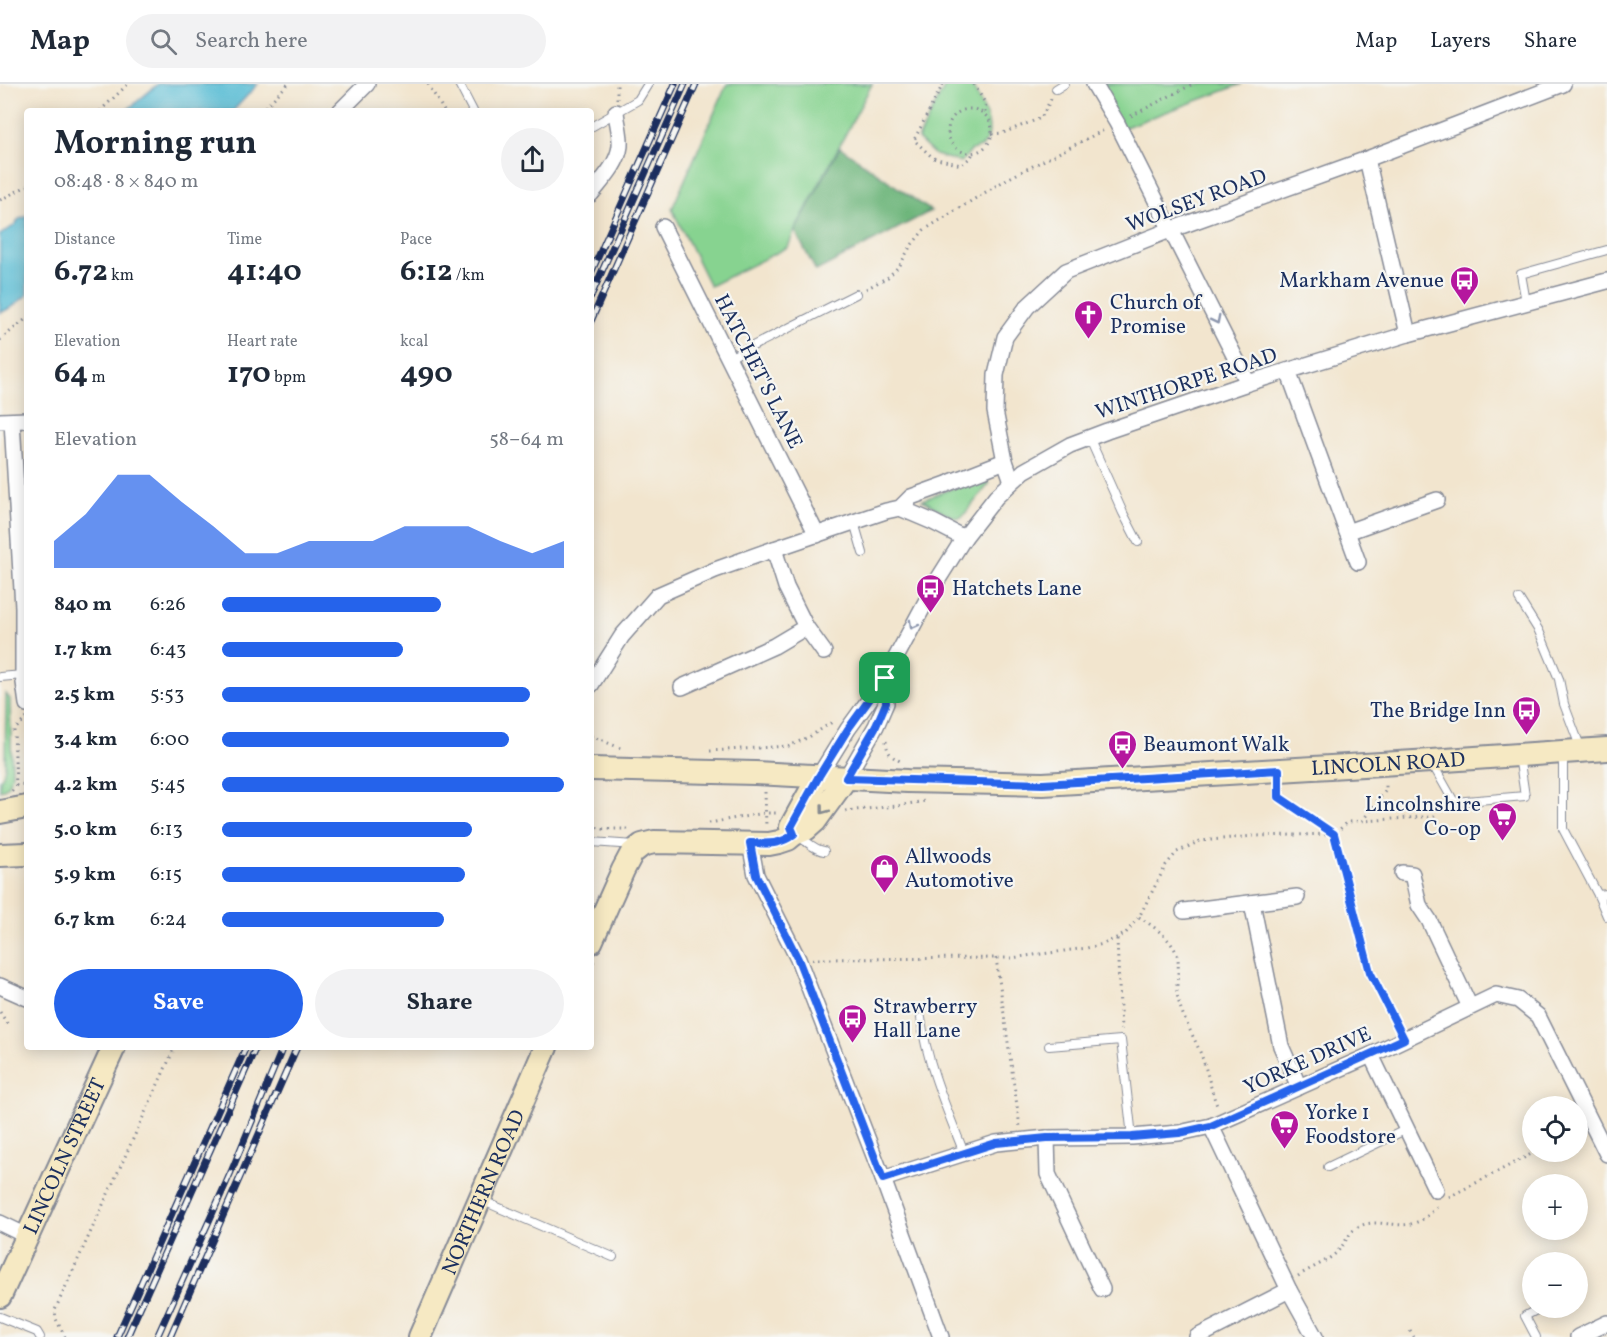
<!DOCTYPE html>
<meta charset="utf-8">
<style>
:root{--surface:#fff;--page:#f2f2f3;--text:#1f2937;--muted:#747a83;--line:#e0e1e3;--accent:#2563eb}
body{margin:0;font-family:Vollkorn,serif;background:var(--page);color:var(--text);height:100vh;display:flex;flex-direction:column;font-size:22px;white-space:nowrap}
*{box-sizing:border-box;margin:0}
p{font-size:20px;color:var(--muted)}
.icon{flex:none;width:33px;height:33px;fill:none;stroke:currentColor;stroke-width:2;stroke-linecap:round;stroke-linejoin:round}
.map{position:relative;flex:1;overflow:hidden}
.side{position:absolute;left:24px;top:24px;width:570px;height:942px;display:flex;flex-direction:column;background:var(--surface);border-radius:6px;box-shadow:0 3px 15px #0003}
.side>*{flex:none}
.buttons{position:absolute;left:1522px;top:1012px;display:grid;gap:12px}
.buttons a{display:grid;place-items:center;width:66px;height:66px;border-radius:50%;background:var(--surface);box-shadow:0 3px 15px #0003;font-size:30px}
.pin{position:absolute;display:grid;place-items:center;width:51px;height:51px;color:#fff;margin:-26px;border-radius:12px;box-shadow:0 3px 9px #0006}
.round{display:grid;place-items:center;flex:none;width:63px;height:63px;border-radius:32px;background:var(--page)}
.summary{display:flex;align-items:center;justify-content:space-between;height:102px;padding:0 30px}
h1{font-size:33px;font-weight:700;line-height:45px}
.figures{display:grid;grid-template-columns:repeat(3,1fr);gap:9px;height:102px;padding:6px 30px}
.figures div{display:grid;align-content:center}
.figures b{font-size:30px;font-weight:700}
.figures small{font-size:16px;font-weight:400}
.figures p{font-size:16px}
.chart{height:168px;padding:12px 30px}
.chart p{display:flex;justify-content:space-between}
.chart svg{width:100%;height:108px;margin-top:6px;fill:var(--accent);opacity:.7}
.action{display:flex;gap:12px;margin-top:auto;padding:12px 30px}
.action a{flex:1;height:69px;border-radius:36px;background:var(--accent);color:#fff;font-size:24px;font-weight:700;line-height:69px;text-align:center}
.action a+a{background:var(--page);color:var(--text)}
ul{padding:0 30px;list-style:none;font-size:20px}
li{display:grid;grid-template-columns:96px 72px 1fr;align-items:center;height:45px}
li i{height:15px;border-radius:8px;background:var(--accent)}
header{display:flex;align-items:center;gap:36px;box-sizing:border-box;height:84px;padding:0 30px;background:var(--surface);border-bottom:2px solid var(--line)}
header strong{font-size:28px}
nav{display:flex;gap:33px;margin-inline-start:auto;font-size:21px}
.search{width:420px;height:54px;background:var(--page);display:flex;align-items:center;gap:15px;box-sizing:border-box;padding:0 21px;border-radius:33px;color:var(--muted);font-size:22px}
.map>svg:first-child{display:block}
</style>
<header>
<strong>Map</strong>
<div class="search"><svg class="icon" aria-label="search" viewBox="0 0 24 24"><circle cx="10" cy="10" r="6"/><path d="M15 15l6 6"/></svg>Search here</div>
<nav><a>Map</a><a>Layers</a><a>Share</a></nav>
</header>
<div class="map">
<svg width="1607" height="1253" viewBox="0 0 1607 1253">
<rect width="100%" height="100%" fill="#f6f6f2"/>
<filter id="ink" filterUnits="userSpaceOnUse"><feTurbulence type="fractalNoise" baseFrequency=".0167" numOctaves="2"/><feDisplacementMap in="SourceGraphic" scale="12" xChannelSelector="R" yChannelSelector="G"/><feConvolveMatrix kernelMatrix="1 2 1 2 8 2 1 2 1" color-interpolation-filters="sRGB"/></filter>
<filter id="wash" filterUnits="userSpaceOnUse"><feTurbulence type="fractalNoise" baseFrequency=".008" numOctaves="4" result="noise"/><feDisplacementMap in="SourceGraphic" scale="24" xChannelSelector="R" yChannelSelector="G"/><feGaussianBlur stdDeviation="1.35" result="paint"/><feColorMatrix in="noise" values="0 0 0 0 0 0 0 0 0 0 0 0 0 0 0 0 0 1.4 0 .05"/><feComposite in="paint" operator="in"/></filter>
<g filter="url(#wash)">
<rect width="100%" height="100%" fill="#f2e5ce"/>
<g fill="#87d390" stroke="#518177" stroke-width="1.5">
<path d="M727 0H872L795 146 788 163 710 202 672 125Z"/>
<path d="M946 0H971C978 13 993 38 988 53 987 56 984 59 983 62L972 66 961 78 935 71 918 55Z"/>
<path d="M1094 0H1242L1120 45Z"/>
<path d="M984 392 989 400 963 432 959 434 951 432 922 416Z"/>
<path d="M6 610 10 615 12 691 7 703 0 707V696L3 691 5 683Z"/>
</g>
<path fill="#6db57a" stroke="#44726c" stroke-width="1.5" d="M840 63 931 127 816 187 795 147Z"/>
<g fill="#56bcd4" stroke="#387699" stroke-width="1.5">
<path d="M158 0H258L233 27H126Z"/>
<path d="M27 132V211L12 223 0 229V151L15 141 19 135Z"/>
</g>
</g>
<g filter="url(#ink)">
<g fill="none" stroke-linecap="round" stroke-linejoin="round">
<defs>
<g id="lane">
<path d="M459 0 473 27"/>
<path d="M1056 5 1064 0"/>
<path d="M591 43 638 16 648 0"/>
<path d="M1526 218 1521 190 1607 166"/>
<path d="M729 274 856 210"/>
<path d="M1089 353 1123 429 1138 458"/>
<path d="M854 438 863 469"/>
<path d="M1519 515 1539 547 1559 595 1564 620 1581 665"/>
<path d="M0 593 23 591"/>
<path d="M1563 670V745L1598 811 1607 832"/>
<path d="M1433 681 1454 718 1525 712 1519 672"/>
<path d="M798 752C807 757 814 766 824 767"/>
<path d="M591 758 635 761"/>
<path d="M1598 811 1607 810"/>
<path d="M921 934C926 978 948 1028 964 1069"/>
<path d="M1049 962 1121 956 1132 1053"/>
<path d="M1328 1083 1407 1045"/>
<path d="M481 1116 613 1173"/>
<path d="M0 1233 37 1248 40 1253"/>
<path d="M1536 1253 1525 1232 1540 1224"/>
</g>
<g id="street">
<path d="M1094 0 1117 39 1248 299"/>
<path d="M340 27 367 0"/>
<path d="M1367 75 1408 250"/>
<path d="M591 110C602 96 618 80 620 62 621 51 617 39 616 28"/>
<path d="M663 143 817 451"/>
<path d="M1288 287 1358 478"/>
<path d="M0 337 27 336"/>
<path d="M12 337 23 523V591L27 620"/>
<path d="M1012 397 1005 377 995 327 996 291 1005 253 1027 223 1066 187 1170 146 1367 75 1563 0"/>
<path d="M951 398 1005 377"/>
<path d="M900 424 933 438 964 454"/>
<path d="M1347 448 1437 416"/>
<path d="M806 543 824 568"/>
<path d="M591 601 622 552 658 511 715 486 774 465 886 427 900 424 911 413 947 400"/>
<path d="M682 603 774 562 806 543 786 503 774 465"/>
<path d="M819 692 848 645 885 594"/>
<path d="M846 694 876 642 886 619 885 594 937 497 964 454 996 413 1024 387 1070 361 1107 347 1248 299 1408 250 1607 197"/>
<path d="M750 759 756 791 798 875 883 1095 941 1253"/>
<path d="M1402 789 1412 790 1419 821 1429 836 1470 923"/>
<path d="M1252 819 1281 962 1299 1003"/>
<path d="M1184 827 1297 813"/>
<path d="M0 902 27 914"/>
<path d="M1371 971 1436 1106"/>
<path d="M1211 1042 1289 1206 1315 1253"/>
<path d="M1047 1054 1048 1090 1102 1205"/>
<path d="M883 1095 996 1059 1047 1054 1132 1053 1179 1049 1211 1042 1371 971 1496 911 1518 916 1538 932 1607 1070"/>
<path d="M0 1139 27 1152"/>
<path d="M1197 1253 1289 1206"/>
<path d="M1578 1253 1607 1239"/>
</g>
<g id="secondary">
<path id="s1" d="M591 685 755 689 907 697 1043 700 1431 677 1607 665"/>
<path d="M0 728 27 723"/>
<path d="M794 750 791 743 819 692"/>
<path d="M0 771 27 770"/>
<path d="M591 858 623 786 632 769 642 761 654 758 769 760 779 758 788 755 794 750 806 745 815 737 846 694"/>
<path id="s2" d="M0 1212 114 963"/>
<path id="s3" d="M420 1253 546 963"/>
</g>
</defs>
<use href="#lane" stroke="#868a96" stroke-width="10"/>
<use href="#street" stroke="#868a96" stroke-width="18"/>
<use href="#secondary" stroke="#868a96" stroke-width="26"/>
<g stroke="#868a96" stroke-width="3" stroke-dasharray="1.5 4.5" stroke-linecap="butt">
<path d="M428 0 444 27"/>
<path d="M943 0 914 56 933 74 961 81 971 73 973 69"/>
<path d="M974 0 985 19V31"/>
<path d="M617 15V0"/>
<circle cx="970" cy="47" r="22"/>
<path d="M100 27 128 0"/>
<path d="M261 27 288 0"/>
<path d="M1131 32 1193 0"/>
<path d="M992 50 1003 49 1041 34 1052 13"/>
<path d="M0 116 27 102"/>
<path d="M866 205 888 193 900 181 910 163 924 146 1007 95 1104 46"/>
<path d="M0 256 27 234"/>
<path d="M864 595 871 582H874"/>
<path d="M591 652 623 665"/>
<path d="M886 657C887 668 890 672 900 677"/>
<path d="M710 667 789 662 809 653 834 637"/>
<path d="M16 702 14 646 27 634"/>
<path d="M1279 704V713L1334 750 1370 888 1397 943"/>
<path d="M12 707 16 702 27 700"/>
<path d="M765 708 766 743"/>
<path d="M845 727 897 722 925 717"/>
<path d="M1362 737 1386 706V699"/>
<path d="M709 739 765 729H776"/>
<path d="M591 742 603 745H631"/>
<path d="M1139 833C1153 842 1169 853 1176 868 1181 878 1176 898 1177 910 1181 934 1197 956 1204 979 1209 994 1212 1010 1218 1024"/>
<path d="M1117 855 1121 946"/>
<path d="M996 874 1020 1043"/>
<path d="M812 875 1011 874 1087 864 1103 860 1125 850 1139 833 1166 781 1177 768 1200 757 1254 752 1334 750 1348 738 1437 732"/>
<path d="M591 884 594 876"/>
<path d="M0 928 8 941"/>
<path d="M1449 1113 1535 1068"/>
<path d="M1298 1192C1310 1184 1327 1178 1337 1168 1345 1160 1348 1149 1358 1143 1375 1133 1400 1146 1417 1138 1425 1135 1433 1127 1439 1121"/>
<path d="M1410 1247 1414 1253"/>
<path d="M65 1253 56 1235 55 1226 175 963"/>
</g>
<use href="#lane" stroke="#fff" stroke-width="8"/>
<use href="#street" stroke="#fff" stroke-width="15"/>
<use href="#secondary" stroke="#f6e9c3" stroke-width="22"/>
<defs>
<g id="rail">
<path d="M591 189 675 0"/>
<path d="M591 212 685 0"/>
<path d="M591 237 696 0"/>
<path d="M117 1253 246 963"/>
<path d="M127 1253 256 963"/>
<path d="M157 1253 231 1088 283 963"/>
<path d="M170 1253 297 963"/>
</g>
</defs>
<use href="#rail" stroke="#1b2f5e" stroke-width="7"/>
<use href="#rail" stroke="#f6f6f2" stroke-width="4.5" stroke-dasharray="14" stroke-linecap="butt"/>
</g>
<defs><path id="oneway-chevron" d="M-2-3.5L2.5 0L-2 3.5" fill="none" stroke-width="1.6" stroke-linecap="round" stroke-linejoin="round" transform="scale(1.5)"/></defs>
<g stroke="#8d97ae">
<use href="#oneway-chevron" transform="translate(1216 236) rotate(63)"/>
<use href="#oneway-chevron" transform="translate(913 541) rotate(119)"/>
</g>
<use stroke="#888c90" href="#oneway-chevron" transform="translate(824 726) rotate(127)"/>
</g>
<g fill="none" stroke-linecap="round" stroke-linejoin="round" filter="url(#ink)">
<defs>
<path id="route" d="M885 594 886 619 876 642 846 694 1043 700 1279 686V713L1334 750 1370 888 1404 955 1211 1042 1179 1049 1132 1053 1047 1054 996 1059 883 1095 798 875 756 791 750 759C767 760 781 761 794 750L791 743 819 692 848 645Z"/>
</defs>
<use href="#route" stroke="#fff" stroke-width="12"/>
<use href="#route" stroke="#2563eb" stroke-width="8"/>
</g>
<defs>
<symbol id="bus-pin" viewBox="-11 -11 22 30"><path d="M0 17L-7.5 6A9.5 9.5 0 1 1 7.5 6Z" fill="#b5179e" stroke="#f6f6f2"/><path d="M-5-6H5V4H4V6H2V4H-2V6H-4V4H-5ZM-3.5-4V0h7V-4ZM-3.5 1.2v1.5H-2V1.2ZM2 1.2v1.5H3.5V1.2Z" fill="#fff"/></symbol>
<symbol id="church-pin" viewBox="-11 -11 22 30"><path d="M0 17L-7.5 6A9.5 9.5 0 1 1 7.5 6Z" fill="#b5179e" stroke="#f6f6f2"/><path d="M-1.2-6h2.4v3.5h3.3v2.4h-3.3V6h-2.4V-.1h-3.3v-2.4h3.3Z" fill="#fff"/></symbol>
<symbol id="supermarket-pin" viewBox="-11 -11 22 30"><path d="M0 17L-7.5 6A9.5 9.5 0 1 1 7.5 6Z" fill="#b5179e" stroke="#f6f6f2"/><path d="M-6-5.5h2.5l.6 2H6L4.5 2H-2.5L-4.4-4H-6ZM-1.5 3.2a1.3 1.3 0 1 0 .1 0ZM3 3.2a1.3 1.3 0 1 0 .1 0Z" fill="#fff"/></symbol>
<symbol id="shop-pin" viewBox="-11 -11 22 30"><path d="M0 17L-7.5 6A9.5 9.5 0 1 1 7.5 6Z" fill="#b5179e" stroke="#f6f6f2"/><path d="M-5-2.5h2.3a2.7 3.5 0 0 1 5.4 0H5L5.5 6h-11ZM-1.5-2.5h3a1.5 2.3 0 0 0-3 0Z" fill="#fff"/></symbol>
</defs>
<g fill-rule="evenodd">
<use href="#bus-pin" x="1448" y="180" width="33" height="45"/>
<use href="#church-pin" x="1072" y="214" width="33" height="45"/>
<use href="#bus-pin" x="914" y="488" width="33" height="45"/>
<use href="#bus-pin" x="1510" y="610" width="33" height="45"/>
<use href="#bus-pin" x="1106" y="644" width="33" height="45"/>
<use href="#supermarket-pin" x="1486" y="716" width="33" height="45"/>
<use href="#shop-pin" x="868" y="768" width="33" height="45"/>
<use href="#bus-pin" x="836" y="918" width="33" height="45"/>
<use href="#supermarket-pin" x="1268" y="1024" width="33" height="45"/>
</g>
<g text-anchor="middle" stroke-width="4.5" stroke-linejoin="round" paint-order="stroke">
<g font-size="21" fill="#1b2f5e" stroke="#f6f6f2">
<text transform="translate(1196 116) rotate(-20)" y="7">WOLSEY ROAD</text>
<text transform="translate(759 287) rotate(63)" y="7">HATCHET'S LANE</text>
<text transform="translate(1186 299) rotate(-18)" y="7">WINTHORPE ROAD</text>
<text dy="7" stroke="none"><textPath href="#s1" startOffset="798">LINCOLN ROAD</textPath></text>
<text transform="translate(1307 976) rotate(-24)" y="7">YORKE DRIVE</text>
<text dy="7" stroke="none"><textPath href="#s2" startOffset="154">LINCOLN STREET</textPath></text>
<text dy="7" stroke="none"><textPath href="#s3" startOffset="158">NORTHERN ROAD</textPath></text>
</g>
<g font-size="21" fill="#1b2f5e" stroke="#f6f6f2" text-anchor="start">
<text x="1444" y="203" text-anchor="end">Markham Avenue</text>
<text x="1110" y="225">Church of<tspan x="1110" dy="24">Promise</tspan></text>
<text x="952" y="511">Hatchets Lane</text>
<text x="1506" y="633" text-anchor="end">The Bridge Inn</text>
<text x="1143" y="667">Beaumont Walk</text>
<text x="1481" y="727" text-anchor="end">Lincolnshire<tspan x="1481" dy="24">Co-op</tspan></text>
<text x="905" y="779">Allwoods<tspan x="905" dy="24">Automotive</tspan></text>
<text x="873" y="929">Strawberry<tspan x="873" dy="24">Hall Lane</tspan></text>
<text x="1305" y="1035">Yorke 1<tspan x="1305" dy="24">Foodstore</tspan></text>
</g>
</g>
</svg>
<div class="buttons">
<a><svg class="icon" aria-label="locate" viewBox="0 0 24 24"><circle cx="12" cy="12" r="6"/><path d="M12 2v4M12 18v4M2 12h4M18 12h4"/></svg></a>
<a>+</a>
<a>−</a>
</div>
<div class="pin" style="left:885px;top:594px;background:#1e9e55"><svg class="icon" aria-label="arrive" viewBox="0 0 24 24"><path d="M6 21V4h12l-3 4 3 4H6"/></svg></div>
<section class="side">
<div class="summary"><div><h1>Morning run</h1><p>08:48 · 8 × 840 m</p></div><a class="round"><svg class="icon" aria-label="share" viewBox="0 0 24 24"><path d="M12 15V3M7 8l5-5 5 5M5 13v7h14v-7"/></svg></a></div>
<div class="figures">
<div><p>Distance</p><b>6.72<small> km</small></b></div>
<div><p>Time</p><b>41:40</b></div>
<div><p>Pace</p><b>6:12<small> /km</small></b></div>
</div>
<div class="figures">
<div><p>Elevation</p><b>64<small> m</small></b></div>
<div><p>Heart rate</p><b>170<small> bpm</small></b></div>
<div><p>kcal</p><b>490</b></div>
</div>
<div class="chart"><p><span>Elevation</span>58–64 m</p>
<svg viewBox="0 0 160 44" preserveAspectRatio="none"><path d="M0 44V33L10 22L20 6L30 6L40 17L50 27L60 38L70 38L80 33L90 33L100 33L110 27L120 27L130 27L140 33L150 38L160 33V44z"/></svg>
</div>
<ul>
<li><b>840 m</b>6:26<i style="width:64%"></i></li>
<li><b>1.7 km</b>6:43<i style="width:53%"></i></li>
<li><b>2.5 km</b>5:53<i style="width:90%"></i></li>
<li><b>3.4 km</b>6:00<i style="width:84%"></i></li>
<li><b>4.2 km</b>5:45<i style="width:100%"></i></li>
<li><b>5.0 km</b>6:13<i style="width:73%"></i></li>
<li><b>5.9 km</b>6:15<i style="width:71%"></i></li>
<li><b>6.7 km</b>6:24<i style="width:65%"></i></li>
</ul>
<div class="action"><a>Save</a><a>Share</a></div>
</section>
</div>
